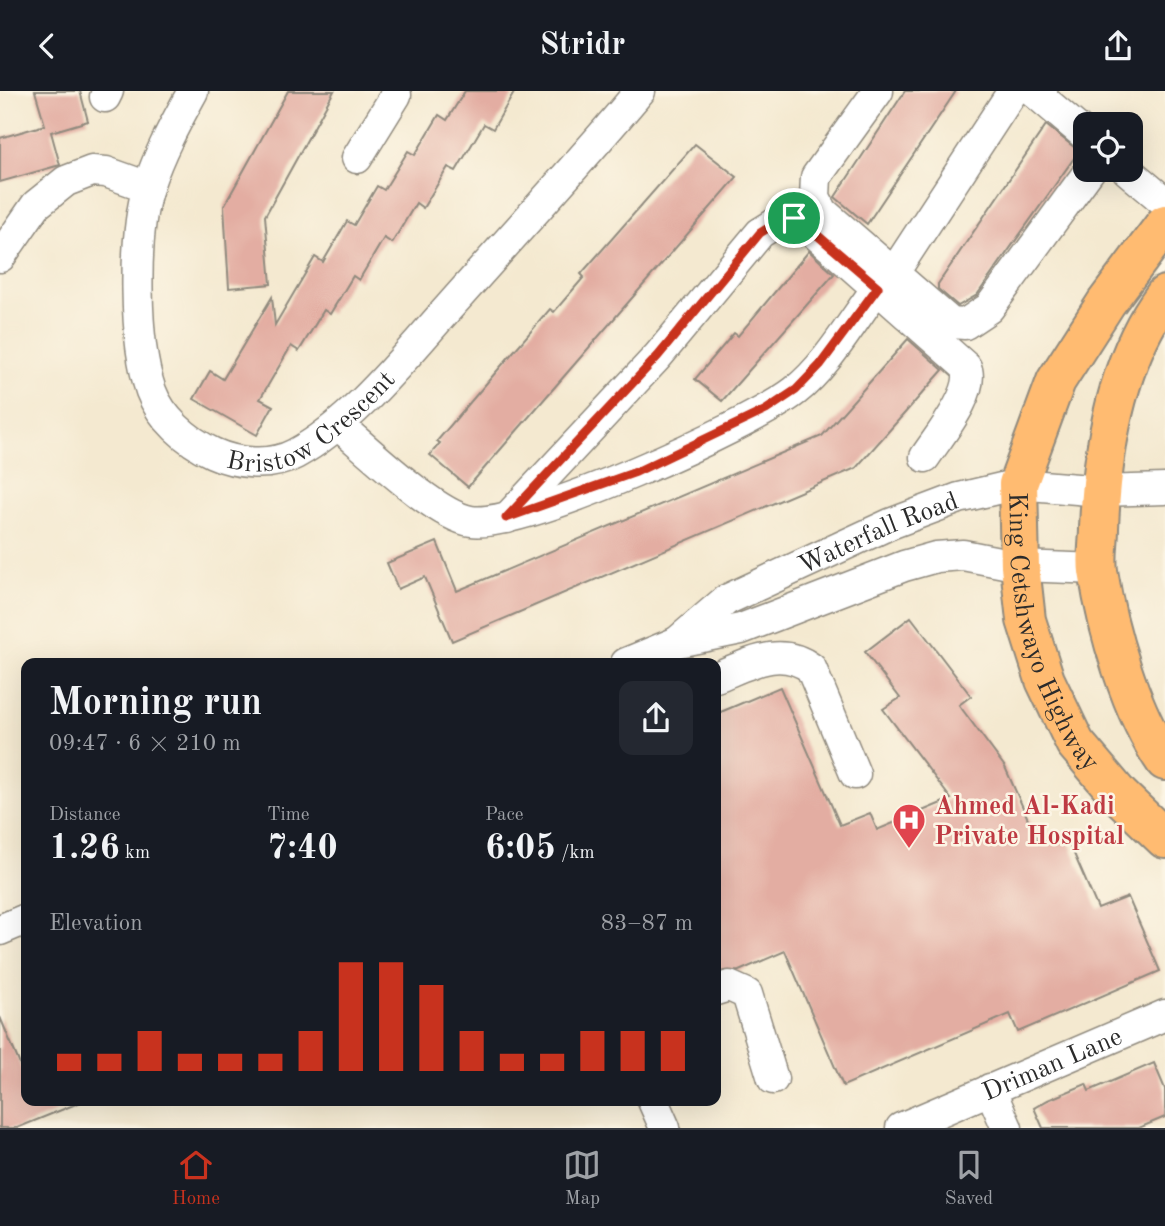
<!DOCTYPE html>
<meta charset="utf-8">
<style>
:root{--surface:#171b24;--page:#242831;--text:#f1f3f6;--muted:#9ea1a6;--line:#363941;--accent:#c8321e}
body{margin:0;font-family:"Old Standard TT",serif;background:var(--page);color:var(--text);height:100vh;display:flex;flex-direction:column;font-size:26px;white-space:nowrap}
*{box-sizing:border-box;margin:0}
p{font-size:23px;color:var(--muted)}
.icon{flex:none;width:38px;height:38px;fill:none;stroke:currentColor;stroke-width:2;stroke-linecap:round;stroke-linejoin:round}
.map{position:relative;flex:1;overflow:hidden}
.sheet{position:absolute;left:21px;top:567px;width:700px;height:448px;display:flex;flex-direction:column;background:var(--surface);border-radius:14px;box-shadow:0 7px 28px #0002}
.sheet>*{flex:none}
.controls{position:absolute;left:1073px;top:21px;display:grid;gap:14px}
.controls a{display:grid;place-items:center;width:70px;height:70px;border-radius:14px;background:var(--surface);box-shadow:0 7px 28px #0002;font-size:35px}
.pin{position:absolute;display:grid;place-items:center;width:60px;height:60px;color:#fff;margin:-30px;border:4px solid #fff;border-radius:50%;box-shadow:0 2px 7px #0007}
.round{display:grid;place-items:center;flex:none;width:74px;height:74px;border-radius:14px;background:var(--page)}
.overview{display:flex;align-items:center;justify-content:space-between;height:119px;padding:0 28px}
h1{font-size:38px;font-weight:600;line-height:52px}
.metrics{display:grid;grid-template-columns:repeat(3,1fr);gap:10px;height:119px;padding:7px 28px}
.metrics div{display:grid;align-content:center}
.metrics b{font-size:35px;font-weight:600}
.metrics small{font-size:19px;font-weight:400}
.metrics p{font-size:19px}
.chart{height:196px;padding:14px 28px}
.chart p{display:flex;justify-content:space-between}
.chart svg{width:100%;height:126px;margin-top:7px;stroke:var(--accent);stroke-width:6}
header{display:flex;justify-content:space-between;align-items:center;height:91px;padding:0 28px;background:var(--surface);font-size:32px;font-weight:600}
.menu{display:flex;justify-content:space-around;align-items:center;height:98px;border-top:2px solid var(--line);background:var(--surface);font-size:19px;color:var(--muted)}
.menu a{display:grid;justify-items:center;gap:4px}
.menu .on{color:var(--accent)}
.map>svg:first-child{display:block}
</style>
<header><svg class="icon" aria-label="back" viewBox="0 0 24 24"><path d="M15 5l-7 7 7 7"/></svg>Stridr<svg class="icon" aria-label="share" viewBox="0 0 24 24"><path d="M12 15V3M7 8l5-5 5 5M5 13v7h14v-7"/></svg></header>
<div class="map">
<svg width="1165" height="1037" viewBox="0 0 1165 1037">
<rect width="100%" height="100%" fill="#fcf5e5"/>
<filter id="ink" filterUnits="userSpaceOnUse"><feTurbulence type="fractalNoise" baseFrequency=".0143" numOctaves="2"/><feDisplacementMap in="SourceGraphic" scale="14" xChannelSelector="R" yChannelSelector="G"/><feConvolveMatrix kernelMatrix="1 2 1 2 8 2 1 2 1" color-interpolation-filters="sRGB"/></filter>
<filter id="wash" filterUnits="userSpaceOnUse"><feTurbulence type="fractalNoise" baseFrequency=".00686" numOctaves="4" result="noise"/><feDisplacementMap in="SourceGraphic" scale="28" xChannelSelector="R" yChannelSelector="G"/><feGaussianBlur stdDeviation="1.57" result="paint"/><feColorMatrix in="noise" values="0 0 0 0 0 0 0 0 0 0 0 0 0 0 0 0 0 1.4 0 .05"/><feComposite in="paint" operator="in"/></filter>
<g filter="url(#wash)">
<rect width="100%" height="100%" fill="#f4e9d0"/>
<g id="blocks">
<g fill="#e3ada2">
<path d="M35 0H80L88 30 51 41 60 74 0 91V47L45 34Z"/>
<path d="M288 0H334L265 125 271 193 229 197 224 115Z"/>
<path d="M465 0H515L493 38 484 33 456 80 448 76 423 117 416 112 392 152 384 147 359 189 353 185 330 223 324 219 299 260 291 255 260 308 273 315 257 344 194 308 210 280 223 288 272 206 275 234 315 166 323 171 347 130 354 134 377 95 384 99 408 60 415 64 439 24 447 29Z"/>
<path d="M905 0H956L867 133 835 106Z"/>
<path d="M1046 34 1079 60 977 204 958 215 938 198V193Z"/>
<path d="M695 53 737 86 468 396 430 364 440 352 437 350 550 218 554 221 584 186 581 183Z"/>
<path d="M809 160 834 183 722 310 695 288 734 242 738 245Z"/>
<path d="M908 248 943 279 856 377 452 550 425 486 398 498 387 472 437 451 457 500 822 345Z"/>
<path d="M911 526 971 605 959 614 1005 676 1039 753 1065 742 1098 818 1128 806 1160 880 1018 941 1010 923 843 995 785 860 739 880 716 881V623L780 596 840 734 870 722 877 739 951 708 883 618 900 607 865 561Z"/>
<path d="M0 926 26 988V1010L81 1011 17 1037H0Z"/>
<path d="M1154 972 1165 998V1026L1139 1037H1043L1034 1017 1048 1009 1086 993 1089 1000Z"/>
</g>
</g>
</g>
<g filter="url(#ink)">
<use href="#blocks" fill-opacity="0" stroke="#908a7e" stroke-width="2"/>
<g fill="none" stroke-linecap="round" stroke-linejoin="round">
<defs>
<g id="minor">
<path id="s1" d="M193 0C176 31 159 62 148 96 133 145 134 252 151 300 161 327 187 350 213 362 237 373 271 376 295 363 354 331 406 264 451 214 514 143 579 73 640 0"/>
<path d="M878 0 816 86 815 106 823 121 951 232 965 233 989 217 1090 79"/>
<path d="M1033 0 1085 44"/>
<path d="M105 6 108 0"/>
<path d="M357 67 396 4"/>
<path d="M1127 79 1165 111"/>
<path d="M0 166 36 114 66 90 92 80 106 81 148 96"/>
<path d="M893 183 1013 0"/>
<path d="M338 334C367 358 436 425 471 430 522 438 750 335 795 300 828 274 852 230 878 196"/>
<path d="M507 427 658 265 760 142 786 126 802 131 966 276C977 300 938 346 925 366"/>
<path id="s2" d="M677 551 726 509 890 433 959 407 1018 393 1101 400 1165 398"/>
<path d="M626 572 677 551 741 538 904 475 936 466 963 464 1020 475 1098 478"/>
<path d="M716 586C749 573 780 554 811 577L855 683"/>
<path d="M0 839 26 828"/>
<path d="M716 899 729 895 747 903 773 988"/>
<path d="M990 998 1007 1037"/>
<path d="M653 1010 665 1037"/>
<path id="s3" d="M901 1037 1165 924"/>
</g>
<g id="major">
<path id="s4" d="M1165 133 1106 212 1056 290 1018 393 1020 475 1026 529 1045 589 1075 652 1120 705 1165 748"/>
<path d="M1165 204C1116 269 1102 358 1099 437 1099 451 1096 466 1098 480 1107 538 1131 622 1165 670"/>
</g>
</defs>
<use href="#minor" stroke="#908a7e" stroke-width="33"/>
<use href="#major" stroke="#908a7e" stroke-width="42"/>
<use href="#minor" stroke="#fff" stroke-width="30"/>
<use href="#major" stroke="#ffbb71" stroke-width="38"/>
</g>
</g>
<g fill="none" stroke-linecap="round" stroke-linejoin="round" filter="url(#ink)">
<defs>
<path id="route" d="M786 126 802 131 878 196 820 274 796 299 766 319 636 381 506 427 658 265 760 142Z"/>
</defs>
<use href="#route" stroke="#fff" stroke-width="14"/>
<use href="#route" stroke="#c8321e" stroke-width="9"/>
</g>
<defs>
<symbol id="hospital-pin" viewBox="-11 -11 22 30"><path d="M0 17L-7.5 6A9.5 9.5 0 1 1 7.5 6Z" fill="#e0444e" stroke="#fcf5e5"/><path d="M-5-5h3v3.5h4V-5h3V5h-3V1.5h-4V5h-3Z" fill="#fff"/></symbol>
</defs>
<g fill-rule="evenodd">
<use href="#hospital-pin" x="890" y="710" width="38" height="52"/>
</g>
<g text-anchor="middle" stroke-width="5" stroke-linejoin="round" paint-order="stroke">
<g font-size="26" fill="#2b2b2b" stroke="#fcf5e5">
<text dy="9" stroke="none"><textPath href="#s1" startOffset="514">Bristow Crescent</textPath></text>
<text dy="9" stroke="none"><textPath href="#s2" startOffset="231">Waterfall Road</textPath></text>
<text dy="9" stroke="none"><textPath href="#s4" startOffset="455">King Cetshwayo Highway</textPath></text>
<text dy="9" stroke="none"><textPath href="#s3" startOffset="164">Driman Lane</textPath></text>
</g>
<g font-size="26" font-weight="bold" fill="#be3a42" stroke="#fcf5e5" text-anchor="start">
<text x="934" y="723">Ahmed Al-Kadi<tspan x="934" dy="30">Private Hospital</tspan></text>
</g>
</g>
</svg>
<div class="controls">
<a><svg class="icon" aria-label="locate" viewBox="0 0 24 24"><circle cx="12" cy="12" r="6"/><path d="M12 2v4M12 18v4M2 12h4M18 12h4"/></svg></a>
</div>
<div class="pin" style="left:794px;top:127px;background:#1e9e55"><svg class="icon" aria-label="arrive" viewBox="0 0 24 24"><path d="M6 21V4h12l-3 4 3 4H6"/></svg></div>
<section class="sheet">
<div class="overview"><div><h1>Morning run</h1><p>09:47 · 6 × 210 m</p></div><a class="round"><svg class="icon" aria-label="share" viewBox="0 0 24 24"><path d="M12 15V3M7 8l5-5 5 5M5 13v7h14v-7"/></svg></a></div>
<div class="metrics">
<div><p>Distance</p><b>1.26<small> km</small></b></div>
<div><p>Time</p><b>7:40</b></div>
<div><p>Pace</p><b>6:05<small> /km</small></b></div>
</div>
<div class="chart"><p><span>Elevation</span>83–87 m</p>
<svg viewBox="0 0 160 44" preserveAspectRatio="none"><path d="M5 44V38M15 44V38M25 44V30M35 44V38M45 44V38M55 44V38M65 44V30M75 44V6M85 44V6M95 44V14M105 44V30M115 44V38M125 44V38M135 44V30M145 44V30M155 44V30"/></svg>
</div>
</section>
</div>
<nav class="menu">
<a class="on"><svg class="icon" aria-label="home" viewBox="0 0 24 24"><path d="M3 11l9-7 9 7M6 9v11h12V9"/></svg>Home</a>
<a><svg class="icon" aria-label="map" viewBox="0 0 24 24"><path d="M3 6l6-2 6 2 6-2v14l-6 2-6-2-6 2zM9 4v14M15 6v14"/></svg>Map</a>
<a><svg class="icon" aria-label="saved" viewBox="0 0 24 24"><path d="M7 4h10v16l-5-4-5 4z"/></svg>Saved</a>
</nav>
